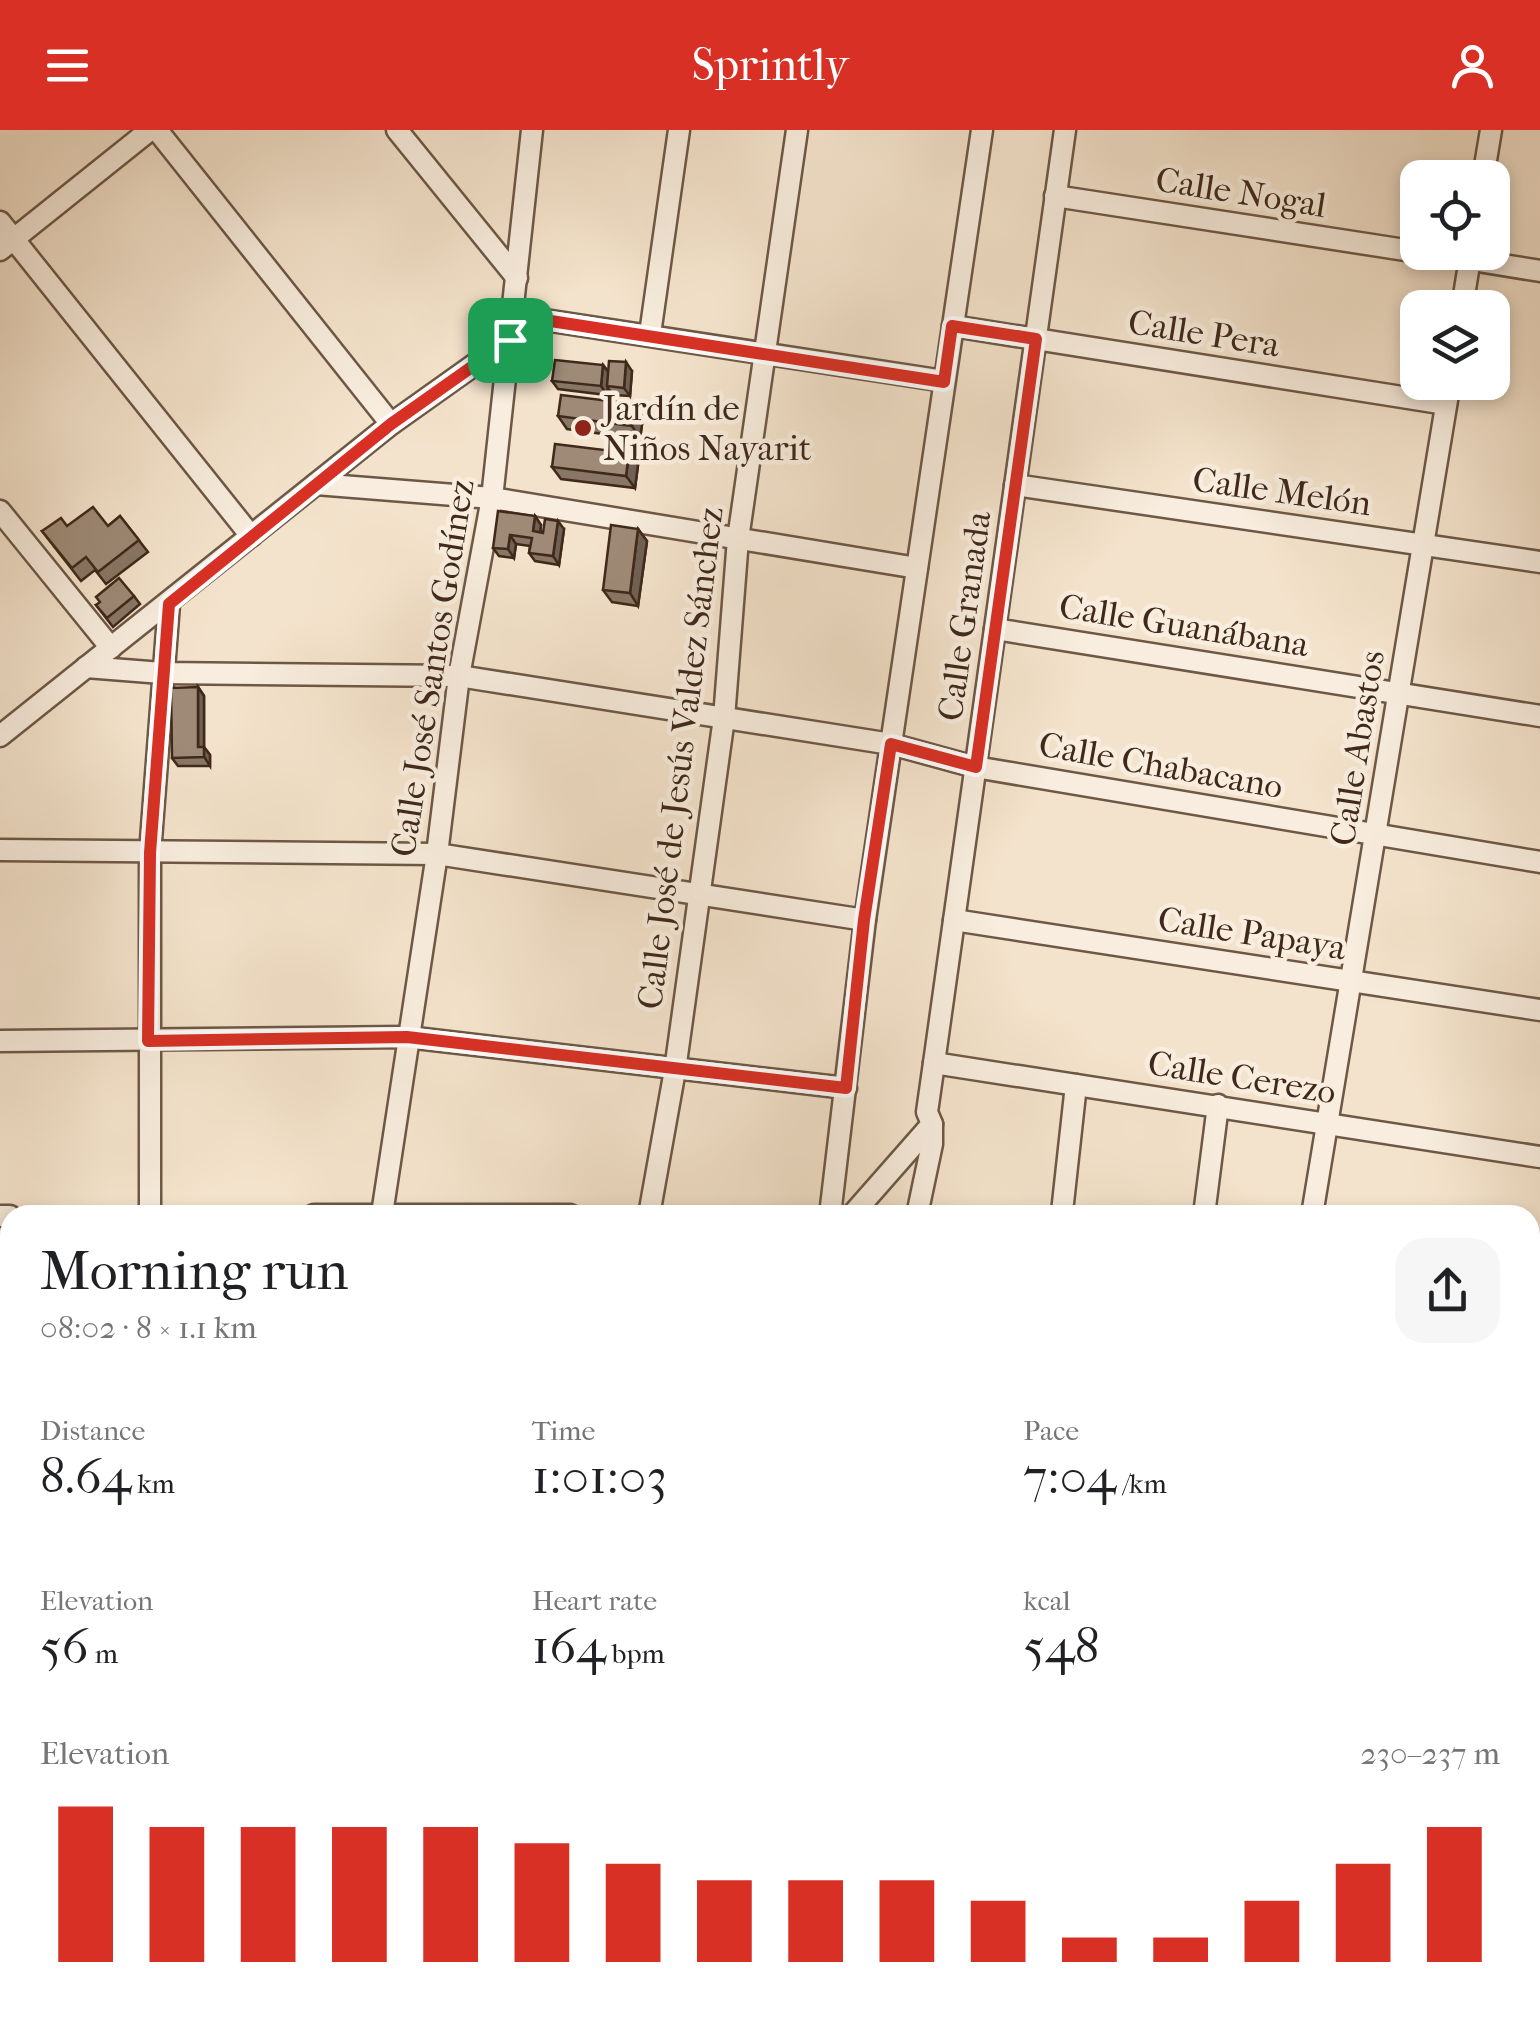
<!DOCTYPE html>
<meta charset="utf-8">
<style>
:root{--surface:#fff;--page:#f6f6f6;--text:#202124;--muted:#757577;--accent:#d93025}
body{margin:0;font-family:"IM FELL French Canon",serif;background:var(--page);color:var(--text);height:100vh;display:flex;flex-direction:column;font-size:38px;white-space:nowrap}
*{box-sizing:border-box;margin:0}
p{font-size:32px;color:var(--muted)}
.icon{flex:none;width:55px;height:55px;fill:none;stroke:currentColor;stroke-width:2;stroke-linecap:round;stroke-linejoin:round}
.map{position:relative;flex:1;overflow:hidden}
.details{position:absolute;left:0px;top:1075px;width:1540px;height:812px;display:flex;flex-direction:column;background:var(--surface);border-radius:30px 30px 0 0;box-shadow:0 5px 15px #0003}
.details>*{flex:none}
.controls{position:absolute;left:1400px;top:30px;display:grid;gap:20px}
.controls a{display:grid;place-items:center;width:110px;height:110px;border-radius:20px;background:var(--surface);box-shadow:0 5px 15px #0003;font-size:50px}
.pin{position:absolute;display:grid;place-items:center;width:85px;height:85px;color:#fff;margin:-42px;border-radius:20px;box-shadow:0 5px 15px #0006}
.round{display:grid;place-items:center;flex:none;width:105px;height:105px;border-radius:30px;background:var(--page)}
.overview{display:flex;align-items:center;justify-content:space-between;height:170px;padding:0 40px}
h1{font-size:55px;font-weight:600;line-height:75px}
.stats{display:grid;grid-template-columns:repeat(3,1fr);gap:15px;height:170px;padding:10px 40px}
.stats div{display:grid;align-content:center}
.stats b{font-size:50px;font-weight:600}
.stats small{font-size:28px;font-weight:400}
.stats p{font-size:28px}
.chart{height:280px;padding:20px 40px}
.chart p{display:flex;justify-content:space-between}
.chart svg{width:100%;height:180px;margin-top:10px;stroke:var(--accent);stroke-width:6}
header{display:flex;justify-content:space-between;align-items:center;height:130px;padding:0 40px;background:var(--accent);color:#fff;font-size:45px;font-weight:600}
.map>svg:first-child{display:block}
</style>
<header><svg class="icon" aria-label="menu" viewBox="0 0 24 24"><path d="M4 6h16M4 12h16M4 18h16"/></svg>Sprintly<svg class="icon" aria-label="person" viewBox="0 0 24 24"><circle cx="12" cy="8" r="4"/><path d="M4 21q1-7 8-7t8 7"/></svg></header>
<div class="map">
<svg width="1540" height="1887" viewBox="0 0 1540 1887">
<rect width="100%" height="100%" fill="#f4e3cc"/>
<filter id="stains"><feTurbulence type="fractalNoise" baseFrequency=".002" numOctaves="4"/><feColorMatrix values="0 0 0 0 .2 0 0 0 0 .09 0 0 0 0 .02 0 0 0 .5 -.17"/></filter>
<radialGradient id="worn" r=".72"><stop offset=".6" stop-color="#630" stop-opacity="0"/><stop offset="1" stop-color="#630" stop-opacity=".3"/></radialGradient>
<rect fill="#d5c3ae" stroke="#8a7664" stroke-width="2.5" x="801" y="1878" width="263" height="9"/>
<g fill="none" stroke-linecap="round" stroke-linejoin="round">
<defs>
<g id="minor">
<path d="M157 0 391 294"/>
<path d="M397 0 517 148"/>
<path d="M1483 48 1491 0"/>
<path d="M1055 66 1418 122"/>
<path d="M0 92 251 406"/>
<path d="M0 120 150 0"/>
<path d="M1423 122 1540 141"/>
<path d="M1462 178 1471 122"/>
<path d="M512 185 944 251"/>
<path d="M953 196 1446 274"/>
<path d="M650 204 679 0"/>
<path d="M316 354 492 368 917 438"/>
<path d="M1015 355 1540 432"/>
<path d="M0 381 111 518"/>
<path d="M995 499 1540 586"/>
<path d="M86 537 162 543 459 546 891 614 975 637 1540 732"/>
<path d="M0 606 391 294 509 210"/>
<path d="M0 720 437 724 865 790"/>
<path d="M954 790 1540 880"/>
<path d="M0 911 407 907 846 958"/>
<path d="M934 933 1540 1027"/>
<path d="M1062 1082 1076 955"/>
<path d="M382 1084 437 724 459 546 492 368 532 0"/>
<path d="M150 1085V723L169 474"/>
<path d="M314 1085H570"/>
<path d="M649 1085 675 940 724 588 738 409 797 0"/>
<path d="M830 1085 865 790 982 0"/>
<path d="M852 1085 932 994 927 982 934 933 1065 0"/>
<path d="M917 1085 932 1014V994"/>
<path d="M1204 1085 1218 975"/>
<path d="M1312 1085 1450 252"/>
<path d="M0 1086H10"/>
<path d="M1540 1144 1537 1280 1540 1591"/>
<path d="M0 1170H10"/>
<path d="M0 1281H10"/>
<path d="M0 1403H10"/>
<path d="M0 1518H10"/>
<path d="M1530 1636H1540"/>
<path d="M0 1640H10"/>
<path d="M1530 1760H1540"/>
<path d="M0 1766 10 1765"/>
<path d="M655 1878V1887"/>
<path d="M1081 1878V1887"/>
<path d="M1210 1881H1540"/>
<path d="M9 1883 519 1885"/>
</g>
</defs>
<use href="#minor" stroke="#6d5846" stroke-width="25"/>
<use href="#minor" stroke="#f8edde" stroke-width="20"/>
</g>
<g fill="#876" stroke="#40291a" stroke-width="2.5">
<path d="M603 235 608 241H632L630 266 613 265 608 258 607 265 558 259 552 251Z"/>
<path d="M634 274 643 287 640 309 567 299 558 286Z"/>
<path d="M638 335 635 358 561 349 552 337Z"/>
<path d="M120 386 148 422 106 454 95 440 81 451 42 401 67 396H108Z"/>
<path d="M535 386 541 395 540 402 564 399 559 435 535 431 529 423 530 416 516 414 514 428 499 426 493 418Z"/>
<path d="M638 399 647 411 638 476 612 472 603 460Z"/>
<path d="M134 466 140 474 113 497 96 475Z"/>
<path d="M198 557 204 566V617L210 625V636H178L172 628Z"/>
<path d="M663 1878H723L681 1886H669Z"/>
</g>
<g fill="#6f6153" stroke="#40291a" stroke-width="2.5">
<path d="M626 232 632 241 630 266 624 258Z"/>
<path d="M603 235 609 243 607 265 601 256Z"/>
<path d="M634 274 643 287 640 309 632 296Z"/>
<path d="M629 323 638 335 635 358 626 346Z"/>
<path d="M535 386 541 395 539 410 533 401Z"/>
<path d="M558 391 564 399 559 435 553 426Z"/>
<path d="M638 399 647 411 638 476 630 463Z"/>
<path d="M510 405 516 414 514 428 508 419Z"/>
<path d="M198 557 204 566V617L210 625V636L198 617Z"/>
<path d="M1136 1878 1142 1879V1887H1136Z"/>
<rect x="1190" y="1878" width="6" height="9"/>
</g>
<g fill="#9e8a77" stroke="#40291a" stroke-width="2.5">
<path d="M555 230 603 235 601 256 552 251Z"/>
<path d="M609 231 626 232 624 258 607 256Z"/>
<path d="M561 265 634 274 632 296 558 286Z"/>
<path d="M555 314 629 323 626 346 552 337Z"/>
<path d="M93 377 108 396 120 386 139 410 98 442 86 427 72 438 42 401 61 388 67 396Z"/>
<path d="M498 381 535 386 533 401 543 403 545 389 558 391 553 426 529 423 532 408 510 405 508 419 493 418Z"/>
<path d="M611 395 638 399 630 463 603 460Z"/>
<path d="M119 448 134 466 107 488 96 475 100 472 96 467Z"/>
<path d="M198 557V617H204V627L172 628 171 558Z"/>
<path d="M706 1878H723L739 1880 749 1887H679L694 1879Z"/>
<path d="M1096 1878H1137L1136 1887H1097Z"/>
<rect x="1145" y="1878" width="45" height="9"/>
<path d="M1214 1884 1266 1885V1887H1214Z"/>
</g>
<g fill="none" stroke-linecap="round" stroke-linejoin="round">
<defs>
<path id="route" d="M512 185 944 252 952 196 1036 209 976 637 891 614 864 790 846 958 407 907 148 911 150 723 169 474 391 294 510 210Z"/>
</defs>
<use href="#route" stroke="#fff" stroke-width="20"/>
<use href="#route" stroke="#d93025" stroke-width="12"/>
</g>
<circle fill="#8f2418" stroke="#f8edde" stroke-width="4" cx="583" cy="298" r="10"/>
<g text-anchor="middle" stroke-width="9" stroke-linejoin="round" paint-order="stroke">
<g font-size="35" fill="#40291a" stroke="#f8edde">
<text transform="translate(1241 62) rotate(9)" y="12">Calle Nogal</text>
<text transform="translate(1204 203) rotate(9)" y="12">Calle Pera</text>
<text transform="translate(1282 361) rotate(8)" y="12">Calle Melón</text>
<text transform="translate(964 486) rotate(-82)" y="12">Calle Granada</text>
<text transform="translate(1184 495) rotate(9)" y="12">Calle Guanábana</text>
<text transform="translate(432 538) rotate(-81)" y="12">Calle José Santos Godínez</text>
<text transform="translate(1357 618) rotate(-81)" y="12">Calle Abastos</text>
<text transform="translate(680 628) rotate(-83)" y="12">Calle José de Jesús Valdez Sánchez</text>
<text transform="translate(1161 635) rotate(10)" y="12">Calle Chabacano</text>
<text transform="translate(1252 803) rotate(9)" y="12">Calle Papaya</text>
<text transform="translate(1242 947) rotate(9)" y="12">Calle Cerezo</text>
</g>
<g font-size="35" fill="#40291a" stroke="#f8edde" text-anchor="start">
<text x="603" y="290">Jardín de<tspan x="603" dy="40">Niños Nayarit</tspan></text>
</g>
</g>
<rect width="100%" height="100%" filter="url(#stains)"/>
<rect width="100%" height="100%" fill="url(#worn)"/>
</svg>
<div class="controls">
<a><svg class="icon" aria-label="locate" viewBox="0 0 24 24"><circle cx="12" cy="12" r="6"/><path d="M12 2v4M12 18v4M2 12h4M18 12h4"/></svg></a>
<a><svg class="icon" aria-label="layers" viewBox="0 0 24 24"><path d="M12 4l9 5-9 5-9-5zM3 14l9 5 9-5"/></svg></a>
</div>
<div class="pin" style="left:510px;top:210px;background:#1e9e55"><svg class="icon" aria-label="arrive" viewBox="0 0 24 24"><path d="M6 21V4h12l-3 4 3 4H6"/></svg></div>
<section class="details">
<div class="overview"><div><h1>Morning run</h1><p>08:02 · 8 × 1.1 km</p></div><a class="round"><svg class="icon" aria-label="share" viewBox="0 0 24 24"><path d="M12 15V3M7 8l5-5 5 5M5 13v7h14v-7"/></svg></a></div>
<div class="stats">
<div><p>Distance</p><b>8.64<small> km</small></b></div>
<div><p>Time</p><b>1:01:03</b></div>
<div><p>Pace</p><b>7:04<small> /km</small></b></div>
</div>
<div class="stats">
<div><p>Elevation</p><b>56<small> m</small></b></div>
<div><p>Heart rate</p><b>164<small> bpm</small></b></div>
<div><p>kcal</p><b>548</b></div>
</div>
<div class="chart"><p><span>Elevation</span>230–237 m</p>
<svg viewBox="0 0 160 44" preserveAspectRatio="none"><path d="M5 44V6M15 44V11M25 44V11M35 44V11M45 44V11M55 44V15M65 44V20M75 44V24M85 44V24M95 44V24M105 44V29M115 44V38M125 44V38M135 44V29M145 44V20M155 44V11"/></svg>
</div>
</section>
</div>
